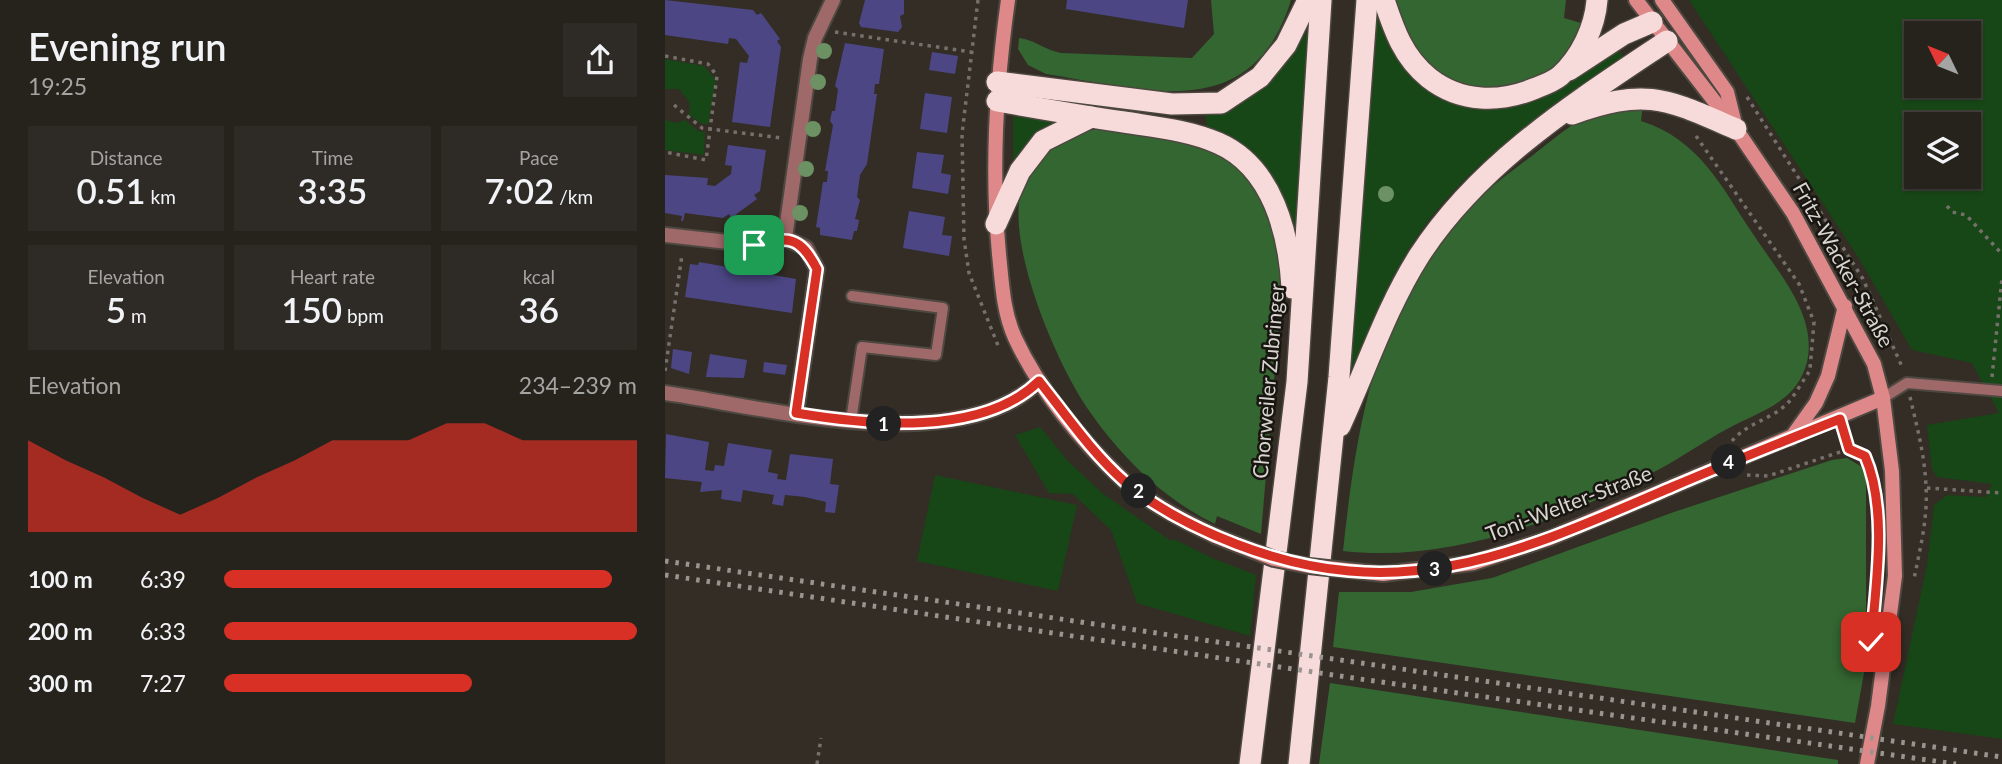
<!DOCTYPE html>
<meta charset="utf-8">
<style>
:root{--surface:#26221c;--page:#2e2a25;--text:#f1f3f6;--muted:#a4a4a3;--line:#423f3b;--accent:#d93025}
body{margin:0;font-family:Lato,sans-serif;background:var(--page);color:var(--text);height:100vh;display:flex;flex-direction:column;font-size:26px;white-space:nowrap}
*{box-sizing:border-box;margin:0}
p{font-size:23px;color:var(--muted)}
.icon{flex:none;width:38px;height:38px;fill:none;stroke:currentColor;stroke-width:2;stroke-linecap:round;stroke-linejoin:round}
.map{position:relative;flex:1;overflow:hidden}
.details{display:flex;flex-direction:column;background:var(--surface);width:665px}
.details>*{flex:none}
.needle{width:46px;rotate:313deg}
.tools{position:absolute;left:1239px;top:21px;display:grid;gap:14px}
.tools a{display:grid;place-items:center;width:77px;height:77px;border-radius:0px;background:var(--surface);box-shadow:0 2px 5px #0004,0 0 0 2px var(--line);font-size:35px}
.pin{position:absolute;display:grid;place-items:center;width:60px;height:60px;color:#fff;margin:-30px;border-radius:14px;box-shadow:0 4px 10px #0006}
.km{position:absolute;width:35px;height:35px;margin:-18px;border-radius:50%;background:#222;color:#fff;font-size:19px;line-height:35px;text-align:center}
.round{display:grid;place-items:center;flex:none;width:74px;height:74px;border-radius:0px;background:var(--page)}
.overview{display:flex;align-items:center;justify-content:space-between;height:119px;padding:0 28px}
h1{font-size:38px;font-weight:600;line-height:52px}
.metrics{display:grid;grid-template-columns:repeat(3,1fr);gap:10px;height:119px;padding:7px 28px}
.metrics div{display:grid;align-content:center;border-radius:0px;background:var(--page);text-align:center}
.metrics b{font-size:35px;font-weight:600}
.metrics small{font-size:19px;font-weight:400}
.metrics p{font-size:19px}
.chart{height:196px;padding:14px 28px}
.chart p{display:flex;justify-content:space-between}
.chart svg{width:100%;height:126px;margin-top:7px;fill:var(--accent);opacity:.7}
ul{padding:0 28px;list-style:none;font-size:23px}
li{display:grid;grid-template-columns:112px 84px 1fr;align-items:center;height:52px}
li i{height:18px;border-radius:9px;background:var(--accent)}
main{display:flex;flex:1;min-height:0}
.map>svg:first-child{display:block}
</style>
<main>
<section class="details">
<div class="overview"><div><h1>Evening run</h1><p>19:25</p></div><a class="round"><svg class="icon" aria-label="share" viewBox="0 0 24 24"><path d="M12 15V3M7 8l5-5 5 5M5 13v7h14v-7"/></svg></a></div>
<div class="metrics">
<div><p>Distance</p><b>0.51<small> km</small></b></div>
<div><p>Time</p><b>3:35</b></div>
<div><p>Pace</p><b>7:02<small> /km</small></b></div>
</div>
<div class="metrics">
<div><p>Elevation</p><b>5<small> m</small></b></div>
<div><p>Heart rate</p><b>150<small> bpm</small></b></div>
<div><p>kcal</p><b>36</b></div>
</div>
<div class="chart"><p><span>Elevation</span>234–239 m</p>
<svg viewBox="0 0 160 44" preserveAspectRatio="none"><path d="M0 44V12L10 19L20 25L30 32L40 38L50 32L60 25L70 19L80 12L90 12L100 12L110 6L120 6L130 12L140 12L150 12L160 12V44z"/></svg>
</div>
<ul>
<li><b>100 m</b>6:39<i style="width:94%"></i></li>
<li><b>200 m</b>6:33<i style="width:100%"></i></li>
<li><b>300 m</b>7:27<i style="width:60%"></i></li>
</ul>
</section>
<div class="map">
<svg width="1337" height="764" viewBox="0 0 1337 764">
<rect width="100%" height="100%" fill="#332d25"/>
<g fill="#174716" fill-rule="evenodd">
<path d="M1024 0H1337V739L1228 724 1262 565 1269 505 1282 495 1321 497 1327 484 1272 477 1267 469 1262 425 1334 413 1307 363 1247 350 1195 260ZM1251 33H1304V86H1251ZM1251 124H1304V177H1251Z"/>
<path d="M710 4C727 57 729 65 780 90 792 96 806 106 818 108 861 117 918 69 952 48L959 58C871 117 782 175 731 271 710 310 697 353 681 395Z"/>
<path d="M642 31H644L634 244 542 131 541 115C588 101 619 74 642 31Z"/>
<path d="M0 59 39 66 51 80 43 124H37L24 115 25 103 14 89H0Z"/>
<path d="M349 115 392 123 348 166V119Z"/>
<path d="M0 120 11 123 20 120 33 131 40 132 39 155 0 150Z"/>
<path d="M375 427 403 461 437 493 506 541 509 539 547 558 591 575 585 636 472 603 446 530 408 494 384 493 350 435Z"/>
<path d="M270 475 412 505 393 591 252 561Z"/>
</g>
<g fill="#346631">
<path d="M546 0H626C587 127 480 89 381 74L363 65 353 49 354 38C370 40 380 50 396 53L527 58 549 34Z"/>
<path d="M727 0H901L899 18 916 23C892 95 814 109 758 63 747 53 734 15 727 0Z"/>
<path d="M978 104 976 121C1035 140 1056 186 1088 234 1112 271 1153 315 1142 362 1132 402 1096 411 1064 428 1039 441 1016 458 991 471 896 520 786 563 678 551 695 393 719 263 856 164 877 149 898 129 921 117 937 109 961 108 978 104Z"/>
<path d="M437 129 523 141 555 153 584 175 610 226 617 287 596 534 552 516 550 524C499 499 458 459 425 412 393 368 339 242 357 188 363 170 377 153 392 144 408 135 419 130 437 129Z"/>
<path d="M1182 458 1197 467 1201 481V662L1190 723 668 647 674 592H746L827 578 1009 512 1167 460Z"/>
<path d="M665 683 1173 760V764H654Z"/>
</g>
<g fill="#4c4784">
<path d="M0 0 88 10 92 15 96 13 115 39 112 41 116 47 105 127 67 122 75 62 82 63 84 56 71 39 64 38 63 44 0 35Z"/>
<path d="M200 0H239V14L235 16 237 27 233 32 196 27 194 23Z"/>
<path d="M402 0H523L519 28 401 9Z"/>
<path d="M180 43 219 49 214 84H210L209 94H212L202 164 195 175 192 197 195 200 190 219 194 220 192 231H189L187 240 155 235V228L151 227 158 182H162L163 171H160L168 125 165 121 167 111H170L173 89 170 86Z"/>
<path d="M267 52 293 56 290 74 264 70Z"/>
<path d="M260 93 287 97 282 133 255 129Z"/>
<path d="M63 145 101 150 95 191 89 195 92 199 66 218 64 214 58 218 20 213 18 221H16L17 216 0 213V175L43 178 42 185 50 186 66 174 67 166 60 165Z"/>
<path d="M252 152 279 155 276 173 286 175 283 194 247 188Z"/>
<path d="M244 211 280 217 277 235 287 236 284 256 238 248Z"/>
<path d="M34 262 131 279 127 313 20 297 25 264 33 265Z"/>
<path d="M8 349 27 352 24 374 6 368Z"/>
<path d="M45 354 82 360 79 378 41 377Z"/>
<path d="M99 362 122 365 120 375 98 372Z"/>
<path d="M1 434 44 442 40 470 49 471 50 465 59 466 63 443 107 450 103 472 113 474 112 479 121 480 125 454 168 459 165 484 174 485 170 513 160 512 161 502 140 497 120 495 118 506 107 504 109 495 78 490 76 502 56 499 57 490 35 492 37 482 0 478Z"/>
</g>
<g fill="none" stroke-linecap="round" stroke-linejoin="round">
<defs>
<g id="lane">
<path d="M1218 398 1242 383 1337 391"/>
<path d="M186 421 197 347 271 355 278 308 187 296"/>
</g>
<g id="street">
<path d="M0 235 90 245 120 238"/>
<path d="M0 393C99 407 295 460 374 381"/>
<path d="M131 413 152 269 141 248 120 238 145 59 150 38 168 0"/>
</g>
<g id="secondary">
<path d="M343 0C331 85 326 168 334 254 337 282 338 312 350 338 374 390 417 442 459 481 485 504 519 521 550 536"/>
<path d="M971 0 1071 129 1128 213 1209 364 1218 398 1227 471 1230 576 1213 706 1202 764"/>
<path d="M997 0 1062 92 1070 124"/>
<path d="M1126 438 1151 403 1163 376 1180 306"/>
<path d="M718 574 808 563 885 538 1218 398"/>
</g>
<g id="highway">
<path d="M719 0C729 30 738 57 764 78 796 103 835 103 871 88 879 85 889 81 895 76 916 57 930 27 932 0"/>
<path d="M904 70 959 34 987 22"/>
<path d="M332 82 507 104 556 103 595 77 621 45 643 0"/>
<path d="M332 101C374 108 416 116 459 122 490 127 523 130 553 143 608 167 624 234 627 288"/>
<path d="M907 114C983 87 1001 99 1071 129"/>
<path d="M331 224 355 171 378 141 426 117"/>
<path d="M675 426C701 370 721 308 754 256 815 162 911 102 1002 41"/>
<path d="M585 764 632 382 656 0"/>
<path d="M634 764 674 377 702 0"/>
</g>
</defs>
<use href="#lane" stroke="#4d4840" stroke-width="14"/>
<use href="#street" stroke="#4d4840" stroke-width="18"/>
<use href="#secondary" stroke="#4d4840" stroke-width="18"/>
<use href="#highway" stroke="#4d4840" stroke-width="24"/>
<g stroke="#76706a" stroke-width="3.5" stroke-dasharray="3.5 5" stroke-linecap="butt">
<path d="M313 0 297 134 299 239 304 273 334 348"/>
<path d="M170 32 306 52"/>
<path d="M0 56 43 64 52 76 41 160 0 152"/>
<path d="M1082 97 1198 279 1238 369"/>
<path d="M9 105 37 128 117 138"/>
<path d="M1031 136 1134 284 1149 322 1145 369"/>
<path d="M1282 206 1287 212 1301 215 1337 254"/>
<path d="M0 371 17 255"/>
<path d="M1327 377 1337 278"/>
<path d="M1245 397C1252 427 1260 456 1261 487 1263 518 1255 549 1249 579"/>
<path d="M1179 432 1184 449 1200 456 1208 475"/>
<path d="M1067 441C1082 423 1105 420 1122 404 1130 395 1137 382 1144 372"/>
<path d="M1082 475 1103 476 1184 449"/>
<path d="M1262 488 1337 493"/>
<path d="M152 764 156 738"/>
</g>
<use href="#lane" stroke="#9f6869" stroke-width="10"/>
<use href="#street" stroke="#9f6869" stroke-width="14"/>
<use href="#secondary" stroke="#df8889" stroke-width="14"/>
<use href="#highway" stroke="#f7dbdb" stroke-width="21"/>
<g stroke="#99948e" stroke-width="5" stroke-dasharray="3.5 7" stroke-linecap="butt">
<path d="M0 561 1337 757"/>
<path d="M0 575 695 679 1291 764"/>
</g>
<defs>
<path id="secondary-bridge" d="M550 536 609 559 644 566 718 574"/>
</defs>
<use href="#secondary-bridge" stroke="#4d4840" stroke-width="18" stroke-linecap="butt"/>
<use href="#secondary-bridge" stroke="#df8889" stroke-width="14"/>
</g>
<g fill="#6c9163">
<circle cx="159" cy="51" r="8"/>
<circle cx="153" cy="82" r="8"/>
<circle cx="148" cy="129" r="8"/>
<circle cx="141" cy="169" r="8"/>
<circle cx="721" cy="194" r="8"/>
<circle cx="135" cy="213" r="8"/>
</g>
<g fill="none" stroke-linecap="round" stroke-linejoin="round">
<defs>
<path id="route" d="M89 245C124 237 134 235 152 269L131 413C203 425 317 437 374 381 401 415 427 453 460 482 492 509 532 529 571 544 737 608 854 553 1007 487 1063 463 1119 441 1175 419L1184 449 1200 456C1223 509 1211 585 1206 642"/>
</defs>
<use href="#route" stroke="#fff" stroke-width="14"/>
<use href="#route" stroke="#d93025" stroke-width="9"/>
</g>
<g text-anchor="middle" stroke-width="5" stroke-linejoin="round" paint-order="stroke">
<g font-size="21" fill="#d8d4cf" stroke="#191612">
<text transform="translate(1178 265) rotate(61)" y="7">Fritz-Wacker-Straße</text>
<text transform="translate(604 381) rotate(-85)" y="7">Chorweiler Zubringer</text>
<text transform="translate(904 504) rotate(-21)" y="7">Toni-Welter-Straße</text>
</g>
</g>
</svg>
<div class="tools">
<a><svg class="needle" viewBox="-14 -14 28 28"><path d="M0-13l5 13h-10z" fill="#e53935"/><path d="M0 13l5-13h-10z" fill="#a4a4a3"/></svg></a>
<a><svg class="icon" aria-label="layers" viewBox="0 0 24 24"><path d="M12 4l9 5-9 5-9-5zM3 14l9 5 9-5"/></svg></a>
</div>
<div class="pin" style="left:89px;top:245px;background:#1e9e55"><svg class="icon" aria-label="arrive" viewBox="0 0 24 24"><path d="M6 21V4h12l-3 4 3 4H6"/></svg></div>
<div class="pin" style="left:1206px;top:642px;background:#d93025"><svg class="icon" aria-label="check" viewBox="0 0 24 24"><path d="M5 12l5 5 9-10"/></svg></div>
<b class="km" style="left:219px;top:424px">1</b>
<b class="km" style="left:474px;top:491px">2</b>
<b class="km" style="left:770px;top:569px">3</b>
<b class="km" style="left:1064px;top:462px">4</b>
</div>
</main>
